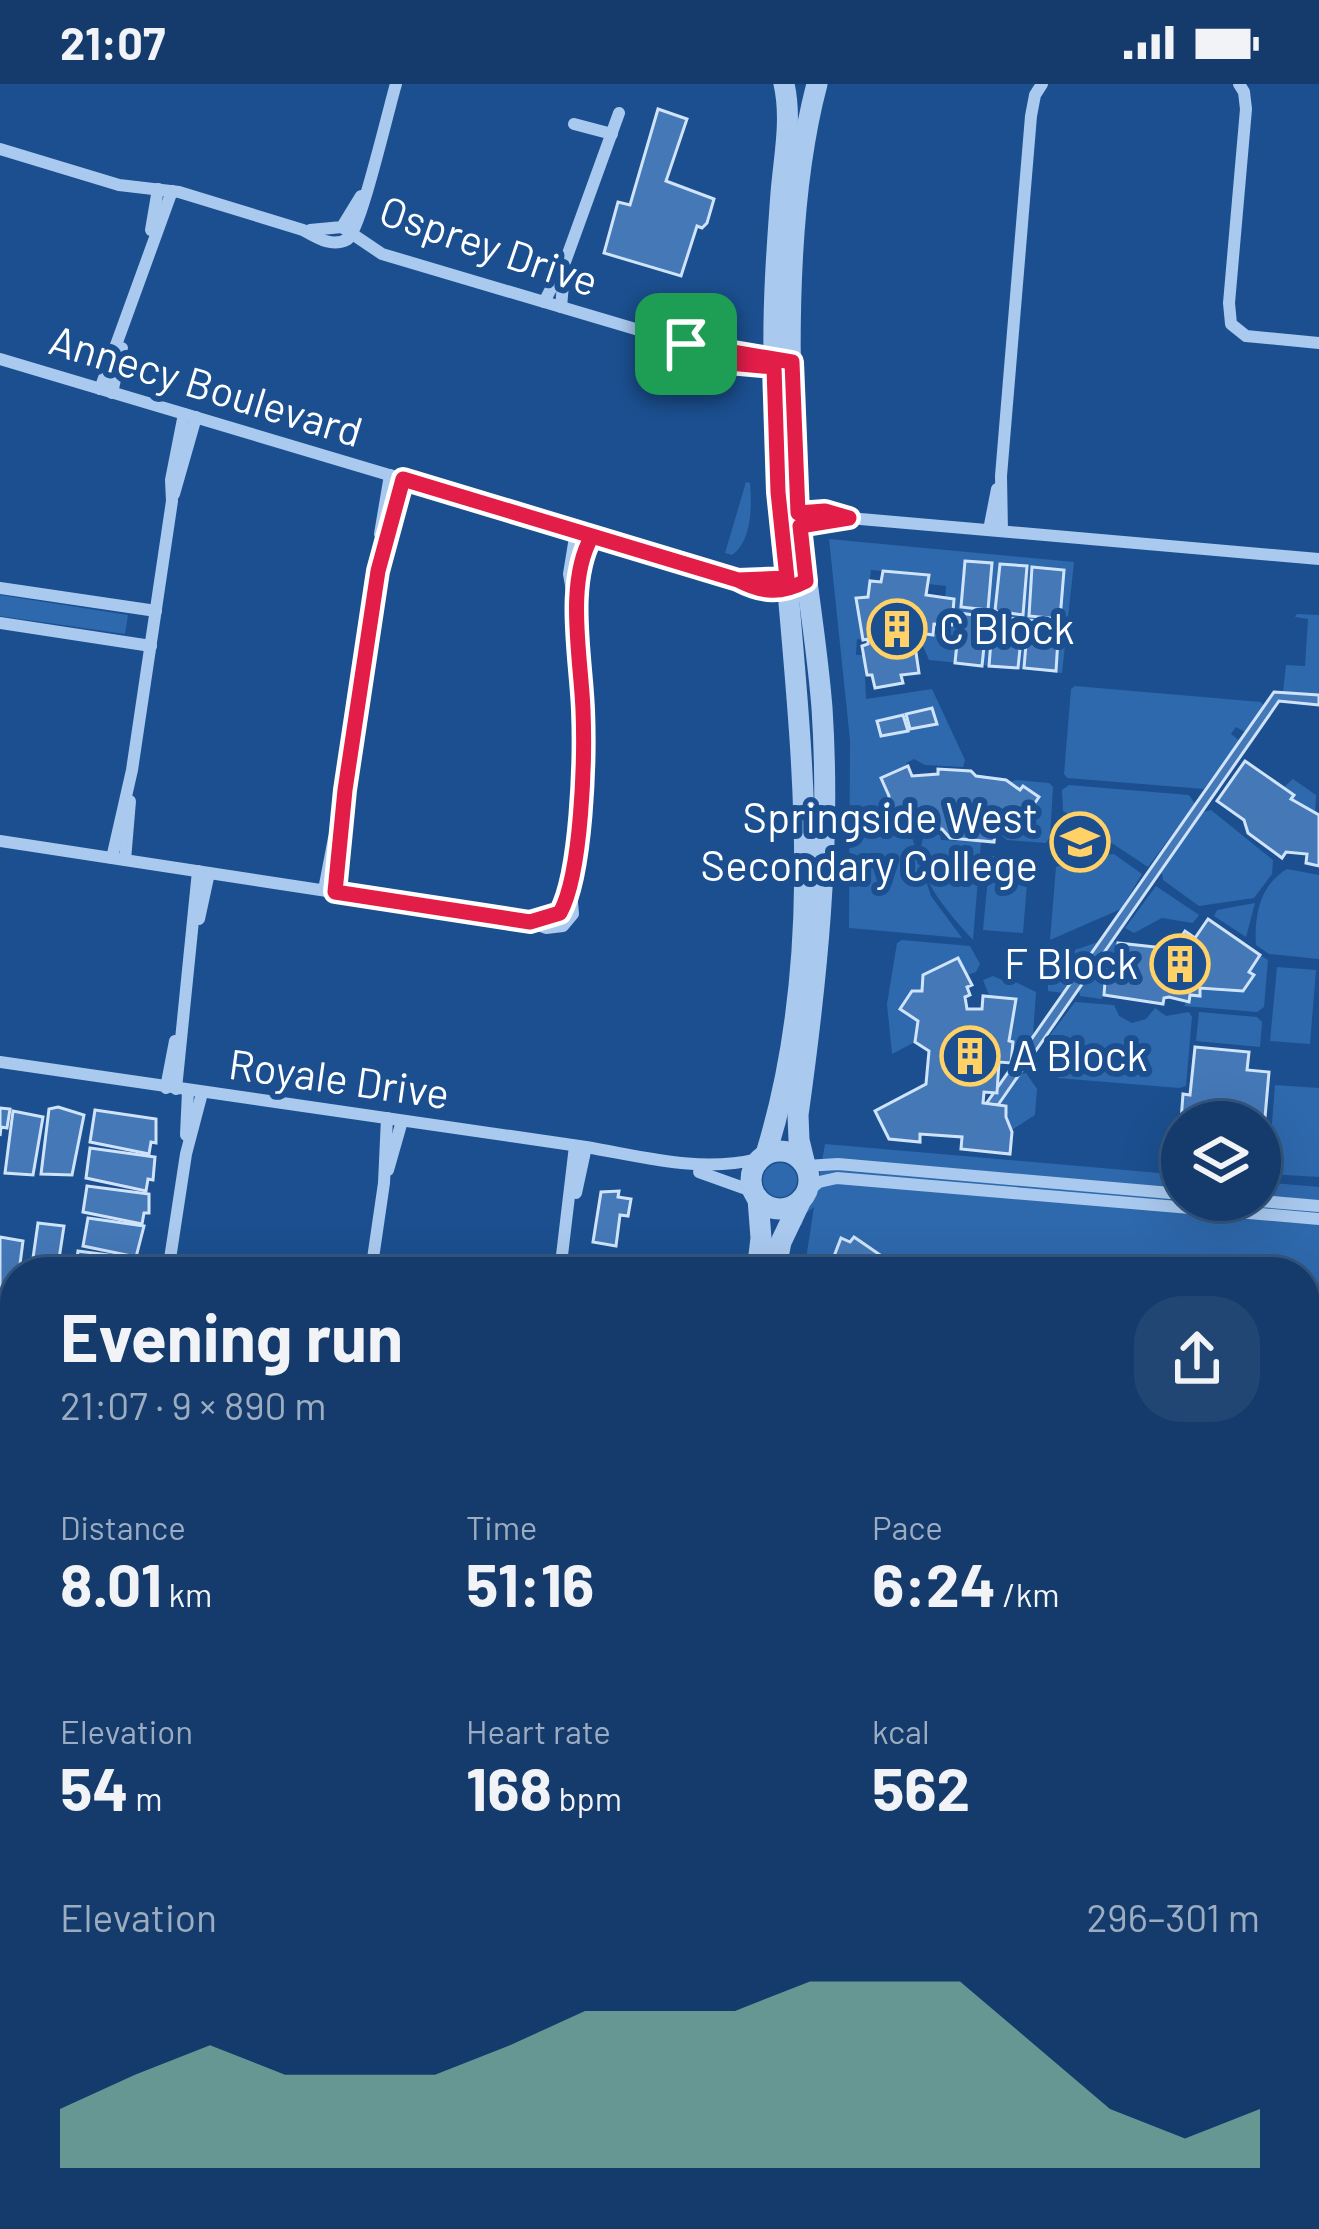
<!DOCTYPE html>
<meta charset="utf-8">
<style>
:root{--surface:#143b6b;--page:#214673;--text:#f1f3f6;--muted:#9dadc1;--line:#33557e;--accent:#8abfa5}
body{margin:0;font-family:Barlow,sans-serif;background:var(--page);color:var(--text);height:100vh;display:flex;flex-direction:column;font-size:45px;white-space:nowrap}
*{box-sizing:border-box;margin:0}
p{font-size:39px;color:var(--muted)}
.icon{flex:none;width:66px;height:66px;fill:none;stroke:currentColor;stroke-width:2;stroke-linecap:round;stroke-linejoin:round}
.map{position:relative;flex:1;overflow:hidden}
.panel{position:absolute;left:0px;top:1173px;width:1320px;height:972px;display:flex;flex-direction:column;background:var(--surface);border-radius:48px 48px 0 0;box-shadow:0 12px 48px #0002,0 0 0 3px var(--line)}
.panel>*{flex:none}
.tools{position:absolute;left:1161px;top:1017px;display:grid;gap:24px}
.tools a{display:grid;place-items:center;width:120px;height:120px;border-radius:50%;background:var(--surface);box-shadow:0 12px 48px #0002,0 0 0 3px var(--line);font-size:60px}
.pin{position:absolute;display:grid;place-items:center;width:102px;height:102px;color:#fff;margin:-51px;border-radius:24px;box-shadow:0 6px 18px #0006}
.round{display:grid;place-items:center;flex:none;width:126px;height:126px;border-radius:48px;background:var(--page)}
.overview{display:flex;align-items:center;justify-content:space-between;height:204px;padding:0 60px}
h1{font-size:66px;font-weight:700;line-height:90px}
.stats{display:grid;grid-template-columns:repeat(3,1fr);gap:18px;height:204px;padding:12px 60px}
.stats div{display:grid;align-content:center}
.stats b{font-size:60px;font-weight:700}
.stats small{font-size:33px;font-weight:400}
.stats p{font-size:33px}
.chart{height:336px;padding:24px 60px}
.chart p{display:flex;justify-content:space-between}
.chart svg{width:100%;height:216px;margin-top:12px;fill:var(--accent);opacity:.7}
.status{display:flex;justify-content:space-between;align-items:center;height:84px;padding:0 60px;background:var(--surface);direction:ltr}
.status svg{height:33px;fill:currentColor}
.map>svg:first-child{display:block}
</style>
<div class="status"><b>21:07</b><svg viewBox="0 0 49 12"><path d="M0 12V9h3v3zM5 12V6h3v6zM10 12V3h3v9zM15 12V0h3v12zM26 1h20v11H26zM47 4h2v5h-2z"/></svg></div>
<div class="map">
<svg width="1319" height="2145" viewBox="0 0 1319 2145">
<rect width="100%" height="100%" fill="#1b4f8f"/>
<g fill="#2e69ad">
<path d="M746 398 750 399C752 422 752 457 732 471L725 469Z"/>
<path d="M829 455 1074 478 1062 589 929 576 922 560V551L949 549 954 516 945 515 946 502 928 500V491L871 486 868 513 856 515 863 556 857 555 856 571H864L866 615 932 605 965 676 963 683 925 681 914 675 906 679 908 682 881 695 889 712 887 726 897 728 899 748 909 744 931 812 962 854 849 844 850 656Z"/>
<path d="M0 511 128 531 125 550 0 532Z"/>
<path d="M1297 530 1319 531V611L1283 608 1286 581 1305 582 1308 535 1295 533Z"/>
<path d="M1075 602 1261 618 1264 622 1245 648 1236 643 1231 650 1240 657 1204 705 1067 694 1064 690 1071 605Z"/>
<path d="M1293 695 1316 711 1315 730 1291 715 1283 704Z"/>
<path d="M1017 696 1049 699 1053 703 1050 753 1046 759 1007 756 1002 752 1003 746 1020 747 1039 713 1023 701 1020 705 1009 698Z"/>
<path d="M1069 701 1189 711 1195 720 1148 783 1063 727 1062 706Z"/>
<path d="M1211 726 1273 776 1272 790 1254 814 1199 822 1163 796 1162 788 1203 728Z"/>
<path d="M925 750 940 751 941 756 981 758 973 856C951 831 907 786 925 750Z"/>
<path d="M1114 770 1142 790 1121 825 1050 856 1056 783 1083 773Z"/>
<path d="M990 772 1029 775 1023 849 983 846Z"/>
<path d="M1287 785 1319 791V875L1269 870 1256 861C1254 831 1260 801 1287 785Z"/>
<path d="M1156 802 1199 831 1193 839 1162 834 1134 849 1125 844Z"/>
<path d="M1255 819 1246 853 1214 832 1217 826Z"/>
<path d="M902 856 970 862 980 880 976 888 967 891 958 874 923 891 922 907H912L900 924 917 936 915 958 892 970 887 920 897 859Z"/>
<path d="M1098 858 1063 909 1048 907V875Z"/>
<path d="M1113 858 1118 859 1117 872 1106 871 1102 915 1080 912 1079 907Z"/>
<path d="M1260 871 1268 876 1264 923 1257 928 1184 922 1190 911 1199 912 1200 904 1244 908 1255 892 1249 887Z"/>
<path d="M1277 883 1316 886 1310 960 1270 957Z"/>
<path d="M993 892 1009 899V895L1036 908 1033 951 1020 971H1011L1009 957 1016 915 989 911 983 896Z"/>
<path d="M1075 918 1114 921 1119 932 1132 939 1146 935 1155 924 1166 932 1189 928 1192 933 1186 1002 1179 1004 1057 994 1071 987V982L1064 976 1057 979 1050 951Z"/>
<path d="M1199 928 1257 933 1262 938 1260 963 1196 957Z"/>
<path d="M1026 989 1037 1005 1035 1031 1010 1047 1006 1022 999 1021 1021 990Z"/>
<path d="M1275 1001 1319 1004V1093L1268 1090Z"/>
<path d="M825 1060 1182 1091V1116H1260V1098L1319 1103V1661H1305V1188H804L814 1123 804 1131 802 1141H797L816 1110Z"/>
<circle cx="780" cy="1096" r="17"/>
</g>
<g fill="#4478b7" stroke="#cfe3fa" stroke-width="3">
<path d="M658 25 687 35 666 97 714 115 707 139 702 144 697 142 681 192 604 169 618 118 630 121Z"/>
<path d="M965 477 992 479 988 526 961 523Z"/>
<path d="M1000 480 1027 482 1023 531 995 527Z"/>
<path d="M1032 483 1064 486 1060 535 1029 532Z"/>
<path d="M883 487 929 491 926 511 954 515 952 541 934 540 933 551 913 548 919 589 901 591 903 599 875 604 872 591H867L862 562 868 560V555L863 556 856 514 868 513 870 497 881 498Z"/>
<path d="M960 529 987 533 982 582 955 579Z"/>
<path d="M993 532 1023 536 1018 584 989 582Z"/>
<path d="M1028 536 1059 539 1056 587 1024 584Z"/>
<path d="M1274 608 1319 611V621L1279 617 998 1021 986 1020Z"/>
<path d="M932 624 937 640 910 645 906 630Z"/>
<path d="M903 631 908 647 881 652 877 637Z"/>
<path d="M1245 677 1294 711 1291 715 1319 731V782L1306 779 1307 770 1286 768 1282 774 1248 749 1244 736 1217 717Z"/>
<path d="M908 682 912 692 938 690V685L971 687 976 692 1006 696 1020 706 1023 702 1039 713 1019 742 996 740 994 758 950 754 942 745H915L913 738 887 727 889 712 881 694Z"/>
<path d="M1208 835 1260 871 1249 888 1254 891 1243 907 1200 904V912L1190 911 1189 918 1169 913 1164 914 1163 920 1104 911 1107 872 1117 873 1118 859 1173 865 1185 847 1195 854Z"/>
<path d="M958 874 972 901 967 903 970 911 965 913 967 925H982L983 912 1016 915 1009 957 1013 958 1011 979 999 978 997 1009 984 1008 983 1019 1006 1022V1033L1012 1048 1010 1070 961 1065 962 1053 920 1050V1058L889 1055 875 1027 926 1000 929 967 915 958 918 937 900 925 912 907H922L923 891Z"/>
<path d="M1195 963 1249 968 1247 986 1269 988 1260 1090V1038H1182V1064H1179L1183 1010 1190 1011Z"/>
<path d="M58 1023 84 1031 72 1091 41 1090 49 1025Z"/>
<path d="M0 1024 10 1025 7 1044 1 1043 0 1052Z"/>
<path d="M95 1026 156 1035V1059L151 1058 149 1070 90 1058Z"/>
<path d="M13 1027 43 1033 33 1091 5 1089Z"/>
<path d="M90 1064 155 1073 153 1096 148 1095 146 1107 86 1094Z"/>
<path d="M87 1102 149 1110V1129H144L142 1140 83 1128Z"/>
<path d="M619 1107 618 1113 631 1115 628 1132 620 1131 616 1162 593 1158 601 1108Z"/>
<path d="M88 1134 144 1142 136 1173 83 1162Z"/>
<path d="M38 1139 64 1142 57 1188H31Z"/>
<path d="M0 1153 23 1157 19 1188H15V1210L6 1209 5 1215 0 1214Z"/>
<path d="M854 1153 886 1175 904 1188H828L841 1154 850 1158Z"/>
<path d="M78 1167 139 1175 138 1188H75Z"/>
</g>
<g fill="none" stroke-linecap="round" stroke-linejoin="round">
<g stroke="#a9c9ee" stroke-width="12">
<path d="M1239 0 1244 8 1246 25 1229 219 1231 240 1246 252 1319 259"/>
<path d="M574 40 612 50"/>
<path d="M0 65 119 101 179 108 303 146C317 154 332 164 348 155 360 148 389 23 396 0"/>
<path d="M342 143 382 170 686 260 780 274"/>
<path d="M151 146 158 105"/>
<path d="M310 146 342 143 361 112"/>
<path d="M544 218 562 184"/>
<path d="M561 223 565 178 619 29"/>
<path d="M704 268 748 283 776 282"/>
<path d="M0 275 738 495 788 494"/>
<path d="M100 305 172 107"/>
<path d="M112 309 122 264"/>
<path d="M174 410 196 333"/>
<path d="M798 429 825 427 849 434 1319 475"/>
<path d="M800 442 848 434"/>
<path d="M989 446 997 405"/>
<path d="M1002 447 1001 392 1031 32 1035 11 1042 0"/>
<path d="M380 450 390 391"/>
<path d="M745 499 763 506H788"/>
<path d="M0 504 156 527"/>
<path d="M578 526 581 477 593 452"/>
<path d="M0 539 151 562"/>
<path d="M0 757 530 838 546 844 563 842 573 830 571 806 583 658 577 535 569 490 576 447"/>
<path d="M112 774 132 686 172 417 171 396 184 330"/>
<path d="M125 776 130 717"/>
<path d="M324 806 334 754"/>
<path d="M335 808C354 677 356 519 403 395"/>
<path d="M199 835 209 789"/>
<path d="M531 837 560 829 571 806"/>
<path d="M0 978 586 1063C645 1073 699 1089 758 1075"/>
<path d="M166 1004 175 957"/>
<path d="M176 1005 198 787"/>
<path d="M186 1051 188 1007"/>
<path d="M806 1082 838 1080 1182 1110"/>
<path d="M388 1086 402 1037"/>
<path d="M699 1088 752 1107"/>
<path d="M807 1108 819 1098 837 1094 1319 1135"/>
<path d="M576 1109 586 1063"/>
<path d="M1248 1116 1319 1122"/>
<path d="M168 1188 186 1070 202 1009"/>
<path d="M371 1188 384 1099 387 1034"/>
<path d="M560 1188 575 1062"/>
<path d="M0 1245 15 1247"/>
<path d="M0 1464 15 1466"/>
<path d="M0 1679 15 1681"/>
<path d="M1305 1681H1319"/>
<path d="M0 1894 15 1898"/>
<path d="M1305 1903 1319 1905"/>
<path d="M0 2112 15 2116"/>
<path d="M1305 2118 1319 2120"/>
<path d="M22 2145 24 2130"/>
<path d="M226 2145 228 2130"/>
<path d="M416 2145 418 2130"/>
<path d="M852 2145 854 2130"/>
</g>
<g stroke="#a9c9ee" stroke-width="21">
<circle cx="780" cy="1096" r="29"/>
<path d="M766 1070C847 807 776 540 774 273 773 218 777 163 781 109 784 73 792 35 784 0"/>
<path d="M805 1081 799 1056 798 1031C817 895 831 761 822 624 817 560 806 498 799 434 786 307 784 124 817 0"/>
<path d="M757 1188 761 1154 758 1115"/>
<path d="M775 1188 781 1158 801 1116"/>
<path d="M612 2145 615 2130"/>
<path d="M632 2145 634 2130"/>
</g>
</g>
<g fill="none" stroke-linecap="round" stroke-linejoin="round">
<defs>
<path id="route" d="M686 260 729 279 774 283 778 408 787 494 738 496 592 452C565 499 581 573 583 626 585 674 582 789 560 829L530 838 335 808 345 706 378 487 403 395 738 496C763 509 781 510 806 497L800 442 849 434 825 427 798 429 792 278 686 260"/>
</defs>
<use href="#route" stroke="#fff" stroke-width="24"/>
<use href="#route" stroke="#e11d48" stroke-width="15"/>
</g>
<defs>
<symbol id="building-ring" viewBox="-11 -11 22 22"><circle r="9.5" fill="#1b4f8f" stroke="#ffd166" stroke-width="1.5"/><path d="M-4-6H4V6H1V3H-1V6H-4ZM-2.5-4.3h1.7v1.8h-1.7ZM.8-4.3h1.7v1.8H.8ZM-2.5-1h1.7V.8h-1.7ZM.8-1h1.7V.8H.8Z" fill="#ffd166"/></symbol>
<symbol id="school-ring" viewBox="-11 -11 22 22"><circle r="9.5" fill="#1b4f8f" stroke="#ffd166" stroke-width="1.5"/><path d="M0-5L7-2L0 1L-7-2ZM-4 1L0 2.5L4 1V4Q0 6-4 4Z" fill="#ffd166"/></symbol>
</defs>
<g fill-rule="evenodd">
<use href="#building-ring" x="864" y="512" width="66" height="66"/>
<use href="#school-ring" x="1047" y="725" width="66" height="66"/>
<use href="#building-ring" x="1147" y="847" width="66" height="66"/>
<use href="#building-ring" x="937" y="939" width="66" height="66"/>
</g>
<g text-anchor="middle" stroke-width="12" stroke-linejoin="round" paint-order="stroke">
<g font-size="42" fill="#fff" stroke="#1b4f8f">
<text transform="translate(489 162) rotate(19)" y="15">Osprey Drive</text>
<text transform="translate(206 302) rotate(17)" y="15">Annecy Boulevard</text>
<text transform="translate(339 995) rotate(8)" y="15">Royale Drive</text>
</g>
<g font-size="42" fill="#fff" stroke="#1b4f8f" text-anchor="start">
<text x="939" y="560">C Block</text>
<text x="1038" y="749" text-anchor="end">Springside West<tspan x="1038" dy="48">Secondary College</tspan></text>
<text x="1138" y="895" text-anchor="end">F Block</text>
<text x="1012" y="987">A Block</text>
</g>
</g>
</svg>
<div class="tools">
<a><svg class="icon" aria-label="layers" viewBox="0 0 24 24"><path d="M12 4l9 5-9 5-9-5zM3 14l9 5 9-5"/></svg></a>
</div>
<div class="pin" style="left:686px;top:260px;background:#1e9e55"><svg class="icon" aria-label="arrive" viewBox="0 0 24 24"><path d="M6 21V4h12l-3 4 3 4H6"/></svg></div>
<section class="panel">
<div class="overview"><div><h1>Evening run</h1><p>21:07 · 9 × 890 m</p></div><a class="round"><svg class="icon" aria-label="share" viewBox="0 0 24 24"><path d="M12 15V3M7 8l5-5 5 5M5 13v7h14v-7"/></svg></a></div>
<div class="stats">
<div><p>Distance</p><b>8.01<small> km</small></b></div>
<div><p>Time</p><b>51:16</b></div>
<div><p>Pace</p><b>6:24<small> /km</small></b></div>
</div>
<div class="stats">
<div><p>Elevation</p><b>54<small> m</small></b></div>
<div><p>Heart rate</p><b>168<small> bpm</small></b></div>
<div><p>kcal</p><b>562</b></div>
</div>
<div class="chart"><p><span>Elevation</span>296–301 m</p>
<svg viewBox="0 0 160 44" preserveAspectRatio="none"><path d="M0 44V32L10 25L20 19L30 25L40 25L50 25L60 19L70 12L80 12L90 12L100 6L110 6L120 6L130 19L140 32L150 38L160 32V44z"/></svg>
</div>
</section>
</div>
